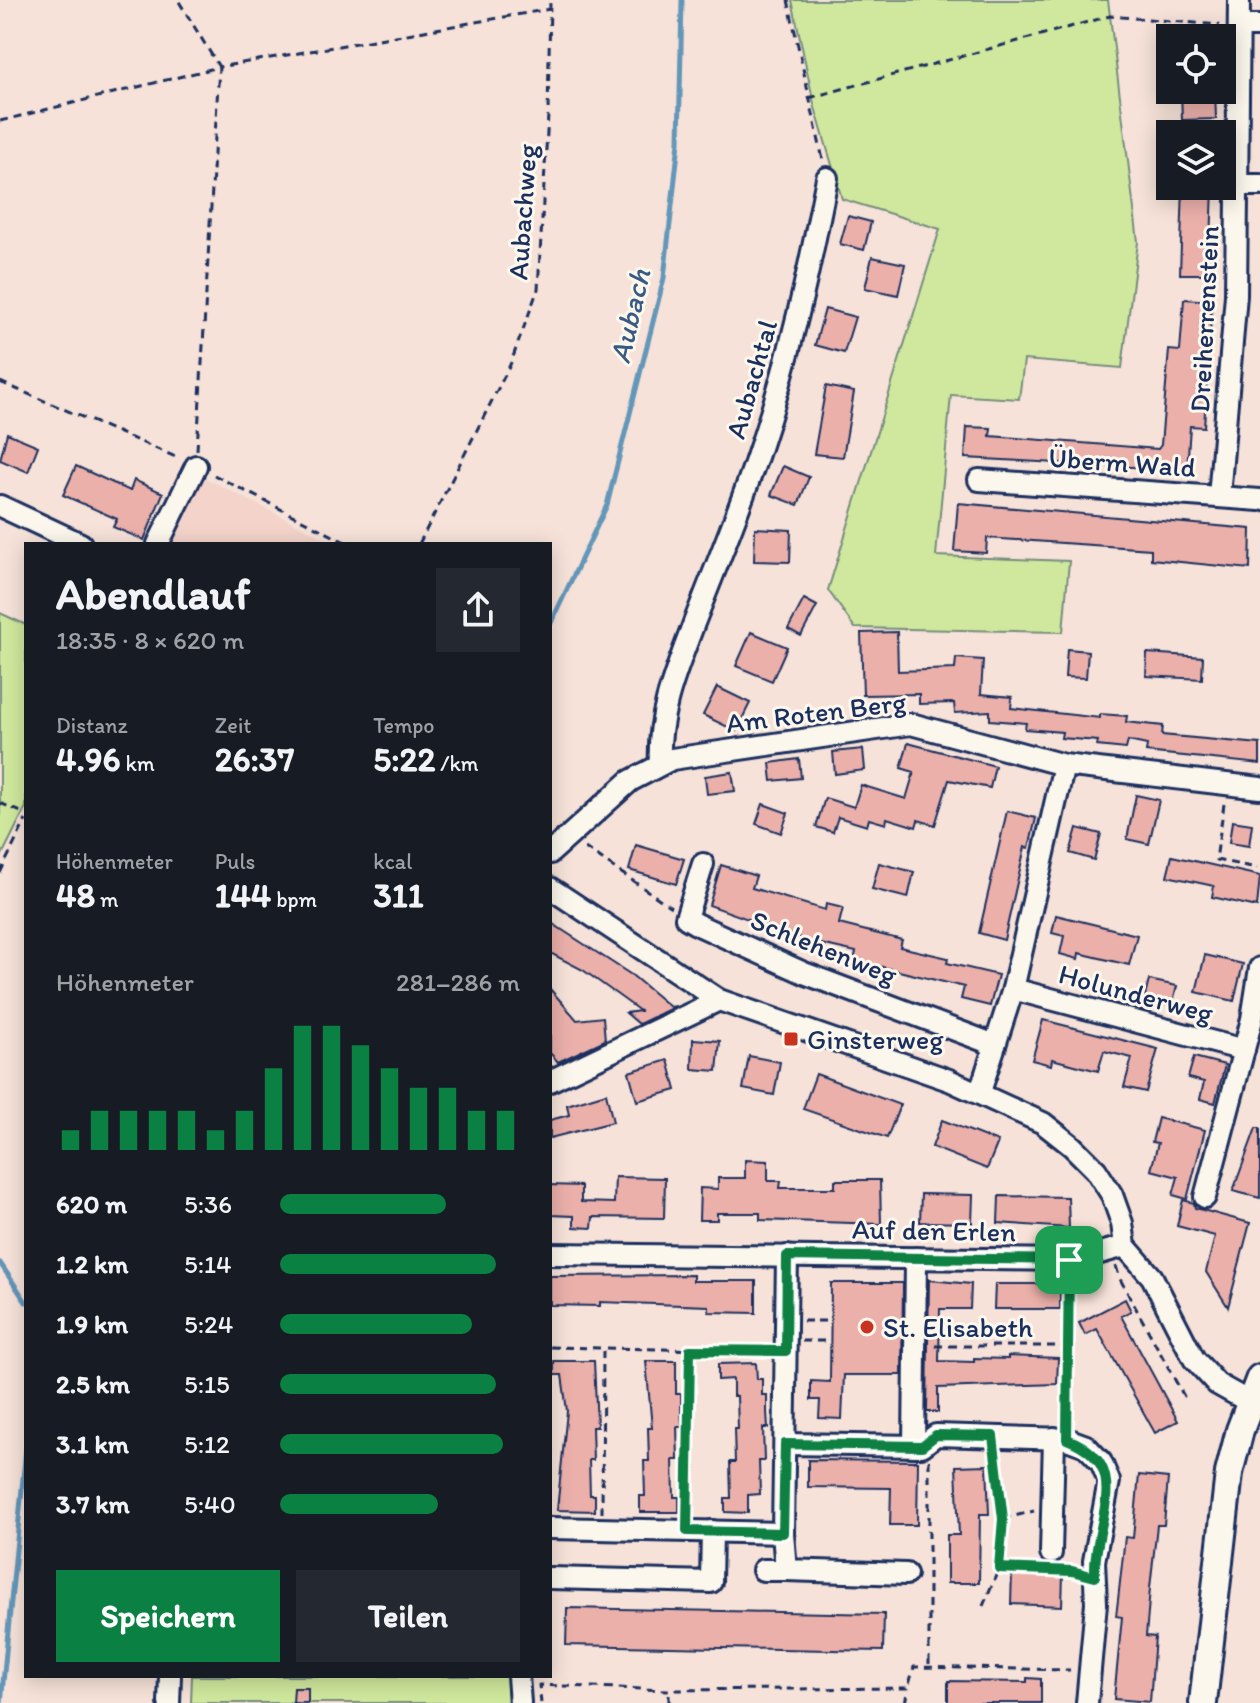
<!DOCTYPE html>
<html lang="de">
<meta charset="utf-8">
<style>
:root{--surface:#171b24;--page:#242831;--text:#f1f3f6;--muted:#9ea1a6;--accent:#0b8043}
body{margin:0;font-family:Itim,sans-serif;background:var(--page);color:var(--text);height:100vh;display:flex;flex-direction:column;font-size:30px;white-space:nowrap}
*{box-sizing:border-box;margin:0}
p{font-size:26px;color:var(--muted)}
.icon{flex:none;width:44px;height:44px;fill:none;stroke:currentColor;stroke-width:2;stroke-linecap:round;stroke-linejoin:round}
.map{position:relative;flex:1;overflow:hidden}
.drawer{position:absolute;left:24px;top:542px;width:528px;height:1136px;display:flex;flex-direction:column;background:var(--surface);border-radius:0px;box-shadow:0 4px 20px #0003}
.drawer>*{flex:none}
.buttons{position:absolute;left:1156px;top:24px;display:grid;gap:16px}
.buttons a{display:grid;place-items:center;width:80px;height:80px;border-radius:0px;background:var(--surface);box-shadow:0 4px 20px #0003;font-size:40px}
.pin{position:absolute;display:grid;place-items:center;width:68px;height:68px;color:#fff;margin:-34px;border-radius:16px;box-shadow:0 4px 12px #0006}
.round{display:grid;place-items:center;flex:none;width:84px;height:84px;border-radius:0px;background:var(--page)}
.headline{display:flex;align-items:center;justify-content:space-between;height:136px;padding:0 32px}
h1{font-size:44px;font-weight:800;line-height:60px}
.metrics{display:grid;grid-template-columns:repeat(3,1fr);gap:12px;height:136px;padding:8px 32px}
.metrics div{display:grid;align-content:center}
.metrics b{font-size:34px;font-weight:800}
.metrics small{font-size:22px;font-weight:400}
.metrics p{font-size:22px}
.chart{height:224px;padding:16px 32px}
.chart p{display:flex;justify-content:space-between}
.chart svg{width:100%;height:144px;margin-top:8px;stroke:var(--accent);stroke-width:6}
.action{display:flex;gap:16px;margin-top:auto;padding:16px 32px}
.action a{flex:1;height:92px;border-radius:0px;background:var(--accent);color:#fff;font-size:32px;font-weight:800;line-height:92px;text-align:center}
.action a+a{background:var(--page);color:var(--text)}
ul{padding:0 32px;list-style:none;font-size:26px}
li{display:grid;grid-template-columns:128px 96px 1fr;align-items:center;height:60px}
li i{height:20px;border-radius:10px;background:var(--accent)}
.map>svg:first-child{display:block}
</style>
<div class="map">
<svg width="1260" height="1703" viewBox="0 0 1260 1703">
<rect width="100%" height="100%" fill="#f6e2d8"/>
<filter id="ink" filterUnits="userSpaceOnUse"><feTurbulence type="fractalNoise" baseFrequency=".0125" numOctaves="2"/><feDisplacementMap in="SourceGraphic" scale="16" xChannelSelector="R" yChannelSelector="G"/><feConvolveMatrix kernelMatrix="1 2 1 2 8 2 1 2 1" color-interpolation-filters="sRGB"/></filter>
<g filter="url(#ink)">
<path fill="#f3d3ca" d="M189 470 336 544H154Z"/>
<g fill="#d0e89d" stroke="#768c7e" stroke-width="2">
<path d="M792 0H1108L1138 242 1122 368 1024 360 1019 399 951 395 936 556 1069 561 1063 632 855 628 828 590 940 229 842 199 814 104Z"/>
<path d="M0 613 26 625V807L0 859Z"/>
<path d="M192 1676H513L515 1703H191Z"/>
</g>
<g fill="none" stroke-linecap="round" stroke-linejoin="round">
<g stroke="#6496b9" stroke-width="5">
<path d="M550 625 607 505 664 278 679 142 682 0"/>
<path d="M0 1263 26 1302"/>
<path d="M1 1703 26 1448"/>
</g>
</g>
<g fill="#ebb0aa" stroke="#1b2f5e" stroke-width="2">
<path d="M1181 90H1215L1216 119 1182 120Z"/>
<path d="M1183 186H1213L1210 274H1180Z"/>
<path d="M848 216 871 222 864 250 840 244Z"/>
<path d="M872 257 905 264 898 295 865 288Z"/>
<path d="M1184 299 1212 301 1204 427 1190 426 1187 470 965 458 967 427 991 428 990 436 1158 449 1161 445 1169 350 1180 351Z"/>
<path d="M825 309 855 317 844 353 815 345Z"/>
<path d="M826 386 854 392 843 457 814 454Z"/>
<path d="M7 433 38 446 28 472 0 460Z"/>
<path d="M76 466 130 491 134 480 163 493 144 540 113 527 117 519 63 495Z"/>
<path d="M783 466 809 477 798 505 771 495Z"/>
<path d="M958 503 1251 529 1250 569 1151 559V549L987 538 986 553 954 551Z"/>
<path d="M755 528 791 530 790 562 754 561Z"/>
<path d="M804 599 817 606 801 636 788 629Z"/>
<path d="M751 632 787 647 772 681 736 666Z"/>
<path d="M897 632 898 671 955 669 956 658 983 660 981 694 1012 697 1011 708 1100 718V714L1127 716 1126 722 1163 726 1162 735 1260 744V764L1146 752 1147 745 1128 741 1126 749 1097 746 1098 741 1061 738 1062 732 1025 729 1026 723 990 720V711L955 713 954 703 919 704V694L863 695 861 633Z"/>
<path d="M1067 649 1088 651 1086 678 1065 677Z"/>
<path d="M1147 653 1203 657 1202 679 1146 676Z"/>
<path d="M717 687 750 703 736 731 703 715Z"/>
<path d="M908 743 995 766 990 788 949 780 935 825 918 820 916 827 887 818 886 824 869 819 867 826 838 817 833 832 816 827 825 798 854 807 861 785 906 799 914 772 901 768Z"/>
<path d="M863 749 865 770 835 774 833 752Z"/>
<path d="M799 759 801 778 772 781 770 763Z"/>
<path d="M732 772 735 791 707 794 705 776Z"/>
<path d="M1136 795 1159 800 1149 844 1127 839Z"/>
<path d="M763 804 788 813 781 833 756 824Z"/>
<path d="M1007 811 1036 818 1029 848 1025 847 1004 940 979 933Z"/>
<path d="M1232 821 1252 824 1249 846 1229 843Z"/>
<path d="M1077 828 1101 834 1094 860 1070 853Z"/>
<path d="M636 845 684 859 676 884 629 870Z"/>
<path d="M1172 856 1260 876 1257 907 1212 897 1214 886 1167 876Z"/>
<path d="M879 863 914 872 908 898 872 889Z"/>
<path d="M721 865 756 876 752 888 825 910 826 904 843 908 839 924 902 940 900 947 948 958 947 963 998 975 990 1006 961 999 964 987 854 960 856 952 812 942 709 905Z"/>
<path d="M1056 915 1137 935 1129 965 1079 953 1078 959 1060 954 1064 936 1052 933Z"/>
<path d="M550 922 633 976 670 1007 676 1006 639 1024 626 1013 640 1011 583 970 550 953Z"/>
<path d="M1205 955 1243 964 1234 1001 1196 992Z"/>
<path d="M1149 980 1177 986 1172 1006 1144 1000Z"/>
<path d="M550 989 577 1020 603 1017 605 1040 558 1062 550 1053Z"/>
<path d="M1043 1020 1158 1049 1146 1092 1124 1087 1132 1058 1104 1051 1098 1071 1052 1059 1051 1065 1032 1060Z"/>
<path d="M693 1039 720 1041 717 1071 692 1069Z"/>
<path d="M749 1056 780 1062 774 1095 743 1089Z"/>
<path d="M1194 1057 1225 1065 1215 1103 1200 1099 1204 1082 1188 1078Z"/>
<path d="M668 1060 676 1090 637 1101 629 1072Z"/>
<path d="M816 1074 900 1105 887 1138 803 1109Z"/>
<path d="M606 1093 613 1122 550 1138V1120L569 1115 567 1105Z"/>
<path d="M1158 1118 1205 1130 1187 1199 1173 1195 1178 1177 1151 1170 1158 1143 1152 1142Z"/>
<path d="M942 1120 998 1142 987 1169 932 1147Z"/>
<path d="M1256 1128H1260V1198L1233 1191Z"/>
<path d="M745 1160 768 1161V1181H781L780 1188H835V1180H880L881 1224 760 1220V1213H717V1220H699L700 1188 718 1189V1178H745Z"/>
<path d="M615 1177 665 1178 664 1218 593 1217 592 1228 574 1227V1216L550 1215V1185L581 1186V1202L614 1203Z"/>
<path d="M921 1194 973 1195 972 1223 920 1222Z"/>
<path d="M999 1196 1068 1197 1069 1228 998 1223Z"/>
<path d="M1183 1200 1194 1203 1195 1208 1250 1223 1228 1307 1206 1272 1215 1236 1177 1226Z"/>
<path d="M693 1275V1281H756V1313L709 1312V1306L600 1302V1306L550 1305V1276Z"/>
<path d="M929 1280 971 1284 970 1309H940L939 1361 974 1362V1358L1008 1359V1356L1058 1358 1057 1384 938 1388V1412H927Z"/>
<path d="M831 1283H903L902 1375H844L842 1419 819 1418 820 1400H811V1381L830 1382Z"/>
<path d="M995 1284H1060V1309H994Z"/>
<path d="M1125 1299 1131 1311 1121 1316 1178 1421 1155 1433 1097 1329 1085 1335 1079 1323Z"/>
<path d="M554 1361H594L597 1427H592L593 1460H589L590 1495H595V1511L557 1510 567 1411 562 1375H554Z"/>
<path d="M646 1361H676V1394H681V1410L682 1427H677L678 1460H673L674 1497H679V1512H640V1496H645L644 1461H649L648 1428H652Z"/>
<path d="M756 1363 757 1379H762V1395H767V1412L768 1428H763L764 1461H759L760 1494 748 1495V1513L725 1512V1498H731L730 1462H735L734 1429H738L737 1396H733V1379L718 1380V1364Z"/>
<path d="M808 1460 918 1461 917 1525H890L891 1488 808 1487Z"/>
<path d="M987 1465 989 1514H980L979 1583H947V1535H959L956 1466Z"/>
<path d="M1139 1475 1168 1478 1164 1525H1157L1150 1588 1146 1636 1155 1637 1150 1702 1114 1699 1122 1617 1116 1616 1118 1600 1125 1537 1133 1538Z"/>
<path d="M1012 1572 1063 1574 1062 1606 1011 1604Z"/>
<path d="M567 1608 884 1614 883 1651 566 1645Z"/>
<path d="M1027 1678 1041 1679V1703H948V1681L1027 1682Z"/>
<path d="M294 1688H308V1703H293Z"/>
</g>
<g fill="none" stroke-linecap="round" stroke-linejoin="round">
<defs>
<g id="minor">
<path d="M1240 26H1260"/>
<path d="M1237 185H1260"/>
<path d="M979 480 1260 500"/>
<path d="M1219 497 1236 295 1239 0"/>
<path d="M0 506 81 544"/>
<path d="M158 544 196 466"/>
<path d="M660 764C657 714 677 669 694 623 716 566 740 509 759 451 789 362 809 271 827 178"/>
<path d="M550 853 630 781 672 759 911 724 1064 765 1260 788"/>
<path d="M703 864 686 918 696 924 804 973 995 1045"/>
<path d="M550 888 719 1000 949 1080 1043 1123 1072 1146 1096 1170 1112 1195 1122 1223 1125 1246 1152 1277 1194 1359 1217 1384 1251 1403"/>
<path d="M1013 989 1244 1050"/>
<path d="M550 1081 719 1000"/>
<path d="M980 1092 1013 989 1064 765"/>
<path d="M1205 1197 1252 1019 1260 968"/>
<path d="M550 1254 1076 1260 1125 1246"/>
<path d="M785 1444 922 1446 936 1435 1067 1439 1086 1446 1101 1462 1109 1481 1094 1561 1096 1603 1087 1703"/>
<path d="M914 1446 916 1258"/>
<path d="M550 1528 783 1533 787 1256"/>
<path d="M783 1533 786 1570 906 1574"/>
<path d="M1051 1553 1054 1438"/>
<path d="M763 1570H786"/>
<path d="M550 1578 711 1582 712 1531"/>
<path d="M518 1676 520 1703"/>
<path d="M169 1703 170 1676"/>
</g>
<path id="major" d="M1203 1703 1229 1473 1240 1430 1260 1378"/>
</defs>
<use href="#minor" stroke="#1b2f5e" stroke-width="26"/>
<use href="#major" stroke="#1b2f5e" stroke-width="32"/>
<g stroke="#1b2f5e" stroke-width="3" stroke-dasharray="8 6" stroke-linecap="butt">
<path d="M788 0 823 160"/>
<path d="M809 98 1110 16 1220 25"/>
<path d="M0 121 219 67 178 0"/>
<path d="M0 382 178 458"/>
<path d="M197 450 219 67 550 9"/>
<path d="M214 475 349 544"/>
<path d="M419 544 510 365 538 289 548 115 550 0"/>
<path d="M0 803 26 814"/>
<path d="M1224 804 1216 860 1257 868"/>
<path d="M585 848 671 907"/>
<path d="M0 873 26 820"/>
<path d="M1116 1266 1120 1279 1186 1400"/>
<path d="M803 1321H831"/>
<path d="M802 1341H831"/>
<path d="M935 1346H1067"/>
<path d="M550 1347 767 1351"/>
<path d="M1067 1420 1069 1280"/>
<path d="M996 1454 1003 1519 999 1568 1044 1570"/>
<path d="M929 1460V1667"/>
<path d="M602 1513 603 1348"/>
<path d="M687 1514 690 1350"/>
<path d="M1003 1519 1034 1511"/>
<path d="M1059 1571 1076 1572"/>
<path d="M983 1606 999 1568"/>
<path d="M541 1703 539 1685 669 1690 908 1688 914 1667 1070 1670"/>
<path d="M669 1703V1690"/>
<path d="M905 1703 908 1688"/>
</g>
<use href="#minor" stroke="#fbf7ec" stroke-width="20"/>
<use href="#major" stroke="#fbf7ec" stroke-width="26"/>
</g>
</g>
<g fill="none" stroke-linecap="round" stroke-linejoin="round" filter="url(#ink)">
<defs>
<path id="route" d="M787 1256 1069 1260 1067 1439C1137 1466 1092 1523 1095 1577L1072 1571 999 1568 1003 1519 993 1436 936 1435 922 1446 785 1444 783 1533 687 1531 690 1350 786 1351Z"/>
</defs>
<use href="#route" stroke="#fff" stroke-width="16"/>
<use href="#route" stroke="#0b8043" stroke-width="10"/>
</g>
<g fill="#c8321e" stroke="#fbf7ec" stroke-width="3">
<rect x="783" y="1031" width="16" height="16" rx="4"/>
<circle cx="867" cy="1327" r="8"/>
</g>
<g text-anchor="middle" stroke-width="6" stroke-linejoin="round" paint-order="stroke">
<g font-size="28" fill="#1b2f5e" stroke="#fbf7ec">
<text transform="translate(522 212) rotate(-86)" y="10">Aubachweg</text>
<text transform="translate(1204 319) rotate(-87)" y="10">Dreiherrenstein</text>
<text transform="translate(751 379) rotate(-74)" y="10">Aubachtal</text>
<text transform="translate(1122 462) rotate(4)" y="10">Überm Wald</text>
<text transform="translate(816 712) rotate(-7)" y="10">Am Roten Berg</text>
<text transform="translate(824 947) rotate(22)" y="10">Schlehenweg</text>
<text transform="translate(1136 993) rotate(15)" y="10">Holunderweg</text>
<text transform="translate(934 1230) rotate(1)" y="10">Auf den Erlen</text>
</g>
<g font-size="28" fill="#1b2f5e" stroke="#fbf7ec" text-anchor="start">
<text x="807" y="1049">Ginsterweg</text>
<text x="883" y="1337">St. Elisabeth</text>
</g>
<g font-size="30" font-style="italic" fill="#395a84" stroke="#fbf7ec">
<text transform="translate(630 316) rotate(-77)" y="10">Aubach</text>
</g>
</g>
</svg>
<div class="buttons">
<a><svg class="icon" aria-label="locate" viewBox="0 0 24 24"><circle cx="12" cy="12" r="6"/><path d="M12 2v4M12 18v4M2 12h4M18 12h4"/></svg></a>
<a><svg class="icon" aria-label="layers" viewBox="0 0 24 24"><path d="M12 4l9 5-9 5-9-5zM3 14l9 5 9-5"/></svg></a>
</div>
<div class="pin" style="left:1069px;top:1260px;background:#1e9e55"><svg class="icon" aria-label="arrive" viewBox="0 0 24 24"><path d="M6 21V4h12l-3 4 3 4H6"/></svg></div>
<section class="drawer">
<div class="headline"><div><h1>Abendlauf</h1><p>18:35 · 8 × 620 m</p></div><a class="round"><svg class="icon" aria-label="share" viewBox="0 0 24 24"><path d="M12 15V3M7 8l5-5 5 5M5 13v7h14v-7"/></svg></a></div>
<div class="metrics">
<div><p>Distanz</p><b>4.96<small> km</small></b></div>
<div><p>Zeit</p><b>26:37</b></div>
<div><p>Tempo</p><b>5:22<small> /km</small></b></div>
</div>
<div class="metrics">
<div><p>Höhenmeter</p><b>48<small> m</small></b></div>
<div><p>Puls</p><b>144<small> bpm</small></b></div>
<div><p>kcal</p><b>311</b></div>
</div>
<div class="chart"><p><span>Höhenmeter</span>281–286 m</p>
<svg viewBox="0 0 160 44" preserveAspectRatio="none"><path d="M5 44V38M15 44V32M25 44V32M35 44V32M45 44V32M55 44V38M65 44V32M75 44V19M85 44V6M95 44V6M105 44V12M115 44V19M125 44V25M135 44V25M145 44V32M155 44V32"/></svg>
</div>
<ul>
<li><b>620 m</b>5:36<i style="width:69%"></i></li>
<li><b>1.2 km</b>5:14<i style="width:90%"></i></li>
<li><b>1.9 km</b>5:24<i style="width:80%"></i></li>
<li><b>2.5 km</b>5:15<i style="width:90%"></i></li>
<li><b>3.1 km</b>5:12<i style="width:93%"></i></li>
<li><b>3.7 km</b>5:40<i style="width:66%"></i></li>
</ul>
<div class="action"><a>Speichern</a><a>Teilen</a></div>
</section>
</div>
